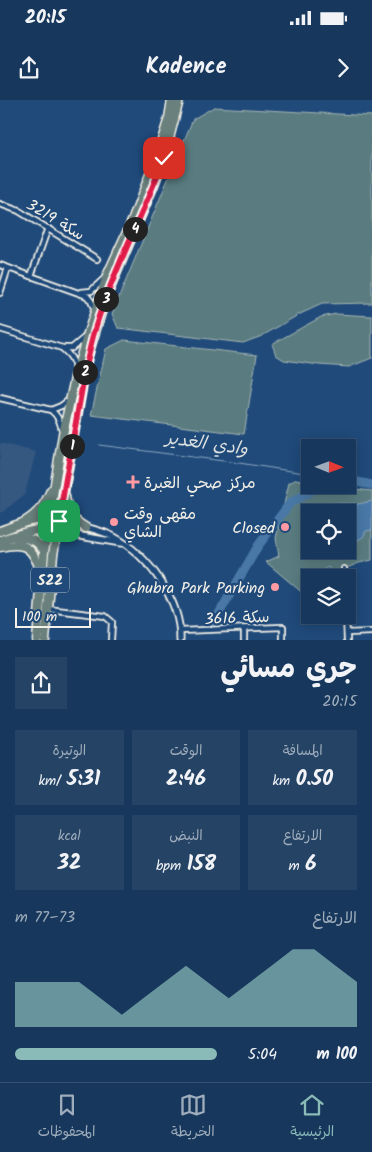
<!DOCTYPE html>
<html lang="ar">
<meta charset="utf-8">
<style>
:root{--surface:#17385c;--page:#244365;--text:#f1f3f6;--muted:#9eacbb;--line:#365272;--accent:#8bbbb9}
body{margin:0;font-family:Kalam,"Playpen Sans Arabic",sans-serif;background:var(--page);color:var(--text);direction:rtl;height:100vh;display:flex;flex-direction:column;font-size:19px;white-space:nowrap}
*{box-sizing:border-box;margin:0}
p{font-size:16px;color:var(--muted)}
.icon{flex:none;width:28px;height:28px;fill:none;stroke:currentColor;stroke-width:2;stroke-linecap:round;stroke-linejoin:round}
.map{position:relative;height:540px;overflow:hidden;direction:ltr}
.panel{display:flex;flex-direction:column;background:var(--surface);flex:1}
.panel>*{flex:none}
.needle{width:32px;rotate:91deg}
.fabs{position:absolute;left:301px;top:339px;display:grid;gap:10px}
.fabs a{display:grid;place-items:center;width:55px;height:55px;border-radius:0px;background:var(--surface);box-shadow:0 2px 12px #0003,0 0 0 1px var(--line);font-size:25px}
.scale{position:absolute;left:15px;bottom:12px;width:76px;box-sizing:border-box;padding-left:5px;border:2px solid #f4f1e8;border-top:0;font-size:14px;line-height:18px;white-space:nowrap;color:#f4f1e8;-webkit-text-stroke:4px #1f4a7a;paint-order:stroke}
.pin{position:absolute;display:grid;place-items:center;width:42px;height:42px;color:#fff;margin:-21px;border-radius:10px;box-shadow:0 2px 8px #0006}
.km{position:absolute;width:25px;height:25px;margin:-12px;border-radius:50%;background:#222;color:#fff;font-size:14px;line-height:25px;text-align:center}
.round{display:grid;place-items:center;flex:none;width:52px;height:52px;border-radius:0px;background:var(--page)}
.summary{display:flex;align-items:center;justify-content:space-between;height:85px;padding:0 15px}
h1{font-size:28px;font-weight:700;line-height:38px}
.figures{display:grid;grid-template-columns:repeat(3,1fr);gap:8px;height:85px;padding:5px 15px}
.figures div{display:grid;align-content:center;border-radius:0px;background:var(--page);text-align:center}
.figures b{font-size:21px;font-weight:700}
.figures small{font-size:14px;font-weight:400}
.figures p{font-size:14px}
.chart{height:140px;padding:10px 15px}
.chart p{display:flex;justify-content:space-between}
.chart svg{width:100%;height:90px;margin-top:5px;fill:var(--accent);opacity:.7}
ul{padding:0 15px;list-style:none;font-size:16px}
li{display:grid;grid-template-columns:80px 60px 1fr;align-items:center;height:38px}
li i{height:12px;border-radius:6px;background:var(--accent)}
.status{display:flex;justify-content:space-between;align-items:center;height:35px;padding:0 25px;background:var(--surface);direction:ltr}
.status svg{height:14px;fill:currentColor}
header{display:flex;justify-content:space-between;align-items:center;height:65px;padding:0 15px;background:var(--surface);font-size:22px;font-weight:700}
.tab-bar{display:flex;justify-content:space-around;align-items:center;height:70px;border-top:1px solid var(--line);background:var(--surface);font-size:14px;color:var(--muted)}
.tab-bar a{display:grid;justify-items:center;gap:2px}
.tab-bar .on{color:var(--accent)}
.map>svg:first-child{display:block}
</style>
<div class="status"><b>20:15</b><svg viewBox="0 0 49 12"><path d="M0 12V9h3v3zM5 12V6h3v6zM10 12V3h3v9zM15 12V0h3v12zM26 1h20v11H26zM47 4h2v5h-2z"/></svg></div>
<header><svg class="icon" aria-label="forward" viewBox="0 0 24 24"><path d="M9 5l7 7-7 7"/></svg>Kadence<svg class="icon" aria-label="share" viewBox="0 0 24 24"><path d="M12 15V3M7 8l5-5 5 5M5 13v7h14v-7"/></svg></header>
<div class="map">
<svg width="372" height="540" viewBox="0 0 372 540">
<rect width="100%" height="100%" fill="#1f4a7a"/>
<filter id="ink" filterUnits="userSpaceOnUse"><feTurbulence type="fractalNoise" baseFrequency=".02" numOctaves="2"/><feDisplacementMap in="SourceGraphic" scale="10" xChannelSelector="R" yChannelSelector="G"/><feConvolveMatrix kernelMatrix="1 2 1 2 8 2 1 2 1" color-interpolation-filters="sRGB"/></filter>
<g filter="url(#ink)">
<path fill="#365881" d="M0 343 36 352 25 394 4 411 0 413Z"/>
<g fill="#5a7c80" stroke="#a7b6b4" fill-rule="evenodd">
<path d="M214 7 372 16V203L322 204 298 215 262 236 243 243 118 228 112 214 193 19Z"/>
<path d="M336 214 372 216V258L349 267 319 265 284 260 276 255 272 244 321 217Z"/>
<path d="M124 240 257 255 244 334 91 315 106 249Z"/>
<path d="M297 379 310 383V385H320L372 391V460L359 463 332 474 328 467 318 474 315 477 310 478V487L305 495 266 462 279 456 276 438 289 383ZM310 412H348V450H310Z"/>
</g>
<path fill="#4a78a6" stroke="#8ea8c0" d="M372 401V430L366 431 363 437C357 440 353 444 348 446V412H326L329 406 333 403 358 404Z"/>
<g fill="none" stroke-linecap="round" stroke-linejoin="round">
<path stroke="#8ea8c0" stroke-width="1" d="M99 345 239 363 310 374"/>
<g stroke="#4a78a6" stroke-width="9">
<path d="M348 380 372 385"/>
<path d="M213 524 258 446 290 403 322 385"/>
</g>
<defs>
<g id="minor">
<path d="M0 104 19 111 97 159"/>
<path d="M0 165 87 196 91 201 95 211"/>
<path d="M31 176 48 128"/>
<path d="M81 192 91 191 105 178"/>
<path d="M0 193 8 168"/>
<path d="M0 229 62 248H72L84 238"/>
<path d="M62 248C70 255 74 260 75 270"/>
<path d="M0 298 51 310C58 316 60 321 62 330"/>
<path d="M51 310 61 306 69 300"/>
<path d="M344 469 345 478"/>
<path d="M48 509 105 516 112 522 111 540"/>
<path d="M346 515 347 540"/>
<path d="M244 529V540"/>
<path d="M180 531 283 527V540"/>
<path d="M347 533 372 532"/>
</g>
<g id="tertiary">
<path d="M59 421C77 426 98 428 114 437 148 455 181 500 180 540"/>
<path d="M57 432 121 443"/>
</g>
<g id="primary">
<path d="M65 396C68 415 70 418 86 428"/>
<path d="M21 424C37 415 44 407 51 390"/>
<path d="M0 431C17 425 34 417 52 420"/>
<path d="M16 438C28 437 38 441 44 451"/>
<path d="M0 440C17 436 33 427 51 431"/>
<path d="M0 447C26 441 32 447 41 471"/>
<path d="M37 540 44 452 63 334 76 273 87 236 107 176 133 119 157 56 169 18 172 0"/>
<path d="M45 540 53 455 87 258 105 200 153 87 164 58 179 0"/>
</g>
</defs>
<use href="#minor" stroke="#f4f1e8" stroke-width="8"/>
<use href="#tertiary" stroke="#f4f1e8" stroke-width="9"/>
<use href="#primary" stroke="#f4f1e8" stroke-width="11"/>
<use href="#minor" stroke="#1f4a7a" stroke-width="4.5"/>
<use href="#tertiary" stroke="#1f4a7a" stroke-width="5.5"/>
<use href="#primary" stroke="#6a807c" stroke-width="8"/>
</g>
</g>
<g fill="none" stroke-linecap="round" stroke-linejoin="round" filter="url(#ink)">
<defs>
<path id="route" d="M59 421C64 386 71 351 77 316 83 283 88 249 99 216 118 162 144 112 164 58"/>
</defs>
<use href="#route" stroke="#fff" stroke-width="10"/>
<use href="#route" stroke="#e11d48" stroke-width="6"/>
</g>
<g fill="#ff9aa2" stroke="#1f4a7a" stroke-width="2">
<path d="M130.5 374.5h5v5h5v5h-5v5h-5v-5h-5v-5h5z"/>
<circle cx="114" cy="422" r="5"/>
<circle cx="285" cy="427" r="5"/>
<circle cx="275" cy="487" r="5"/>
</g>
<g text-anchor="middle" stroke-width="4.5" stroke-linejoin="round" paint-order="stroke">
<rect fill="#1f4a7a" stroke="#b4bfc7" stroke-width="1" x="31" y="467.5" width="38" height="25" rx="4"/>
<g font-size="15" font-weight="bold" fill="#f4f1e8">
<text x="50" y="485">S22</text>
</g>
<g font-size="16" fill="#f4f1e8" stroke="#1f4a7a">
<text transform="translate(56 119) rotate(31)" y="6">سكة 3219</text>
<text transform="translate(237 517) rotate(-2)" y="6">سكة 3616</text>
</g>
<g font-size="16" fill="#f4f1e8" stroke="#1f4a7a" text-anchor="start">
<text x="144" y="388">مركز صحي الغبرة</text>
<text x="124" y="419">مقهى وقت<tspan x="124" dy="18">الشاي</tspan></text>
<text x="275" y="433" text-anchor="end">Closed</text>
<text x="265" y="493" text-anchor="end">Ghubra Park Parking</text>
</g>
<g font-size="18" font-style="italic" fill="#dadfde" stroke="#1f4a7a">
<text transform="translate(207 343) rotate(8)" y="6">وادي الغدير</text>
</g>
</g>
</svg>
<div class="fabs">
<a><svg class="needle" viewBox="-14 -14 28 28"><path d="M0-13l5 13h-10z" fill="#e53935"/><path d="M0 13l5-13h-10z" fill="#9eacbb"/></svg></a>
<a><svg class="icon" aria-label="locate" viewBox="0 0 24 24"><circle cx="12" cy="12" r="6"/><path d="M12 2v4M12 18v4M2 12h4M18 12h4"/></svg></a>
<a><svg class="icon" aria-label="layers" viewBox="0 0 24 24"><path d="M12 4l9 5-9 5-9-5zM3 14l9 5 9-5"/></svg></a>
</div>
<div class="scale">100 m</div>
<div class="pin" style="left:59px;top:421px;background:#1e9e55"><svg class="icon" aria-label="arrive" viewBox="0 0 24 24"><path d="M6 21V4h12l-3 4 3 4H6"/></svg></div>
<div class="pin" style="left:164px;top:58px;background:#d93025"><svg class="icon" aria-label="check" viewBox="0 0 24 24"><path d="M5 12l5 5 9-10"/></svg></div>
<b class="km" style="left:72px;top:346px">1</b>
<b class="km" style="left:85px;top:272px">2</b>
<b class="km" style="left:106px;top:199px">3</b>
<b class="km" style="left:135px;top:129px">4</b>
</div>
<section class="panel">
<div class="summary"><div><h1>جري مسائي</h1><p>20:15</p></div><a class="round"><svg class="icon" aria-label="share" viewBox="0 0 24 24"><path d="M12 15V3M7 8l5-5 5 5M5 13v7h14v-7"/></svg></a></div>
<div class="figures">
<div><p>المسافة</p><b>0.50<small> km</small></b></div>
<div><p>الوقت</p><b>2:46</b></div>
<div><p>الوتيرة</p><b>5:31<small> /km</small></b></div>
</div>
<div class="figures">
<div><p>الارتفاع</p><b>6<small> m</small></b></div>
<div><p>النبض</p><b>158<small> bpm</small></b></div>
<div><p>kcal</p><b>32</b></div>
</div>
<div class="chart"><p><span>الارتفاع</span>73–77 m</p>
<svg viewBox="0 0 160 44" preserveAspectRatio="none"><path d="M0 44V22L10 22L20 22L30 22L40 30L50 38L60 30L70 22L80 14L90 22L100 30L110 22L120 14L130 6L140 6L150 14L160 22V44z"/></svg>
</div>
<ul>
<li><b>100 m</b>5:04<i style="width:100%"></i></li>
</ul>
</section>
<nav class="tab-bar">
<a class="on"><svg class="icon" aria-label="home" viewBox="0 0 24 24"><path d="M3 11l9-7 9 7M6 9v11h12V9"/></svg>الرئيسية</a>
<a><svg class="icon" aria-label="map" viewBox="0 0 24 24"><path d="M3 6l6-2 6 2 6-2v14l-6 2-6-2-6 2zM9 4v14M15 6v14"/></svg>الخريطة</a>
<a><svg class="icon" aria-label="saved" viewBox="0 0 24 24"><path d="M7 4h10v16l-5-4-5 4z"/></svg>المحفوظات</a>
</nav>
